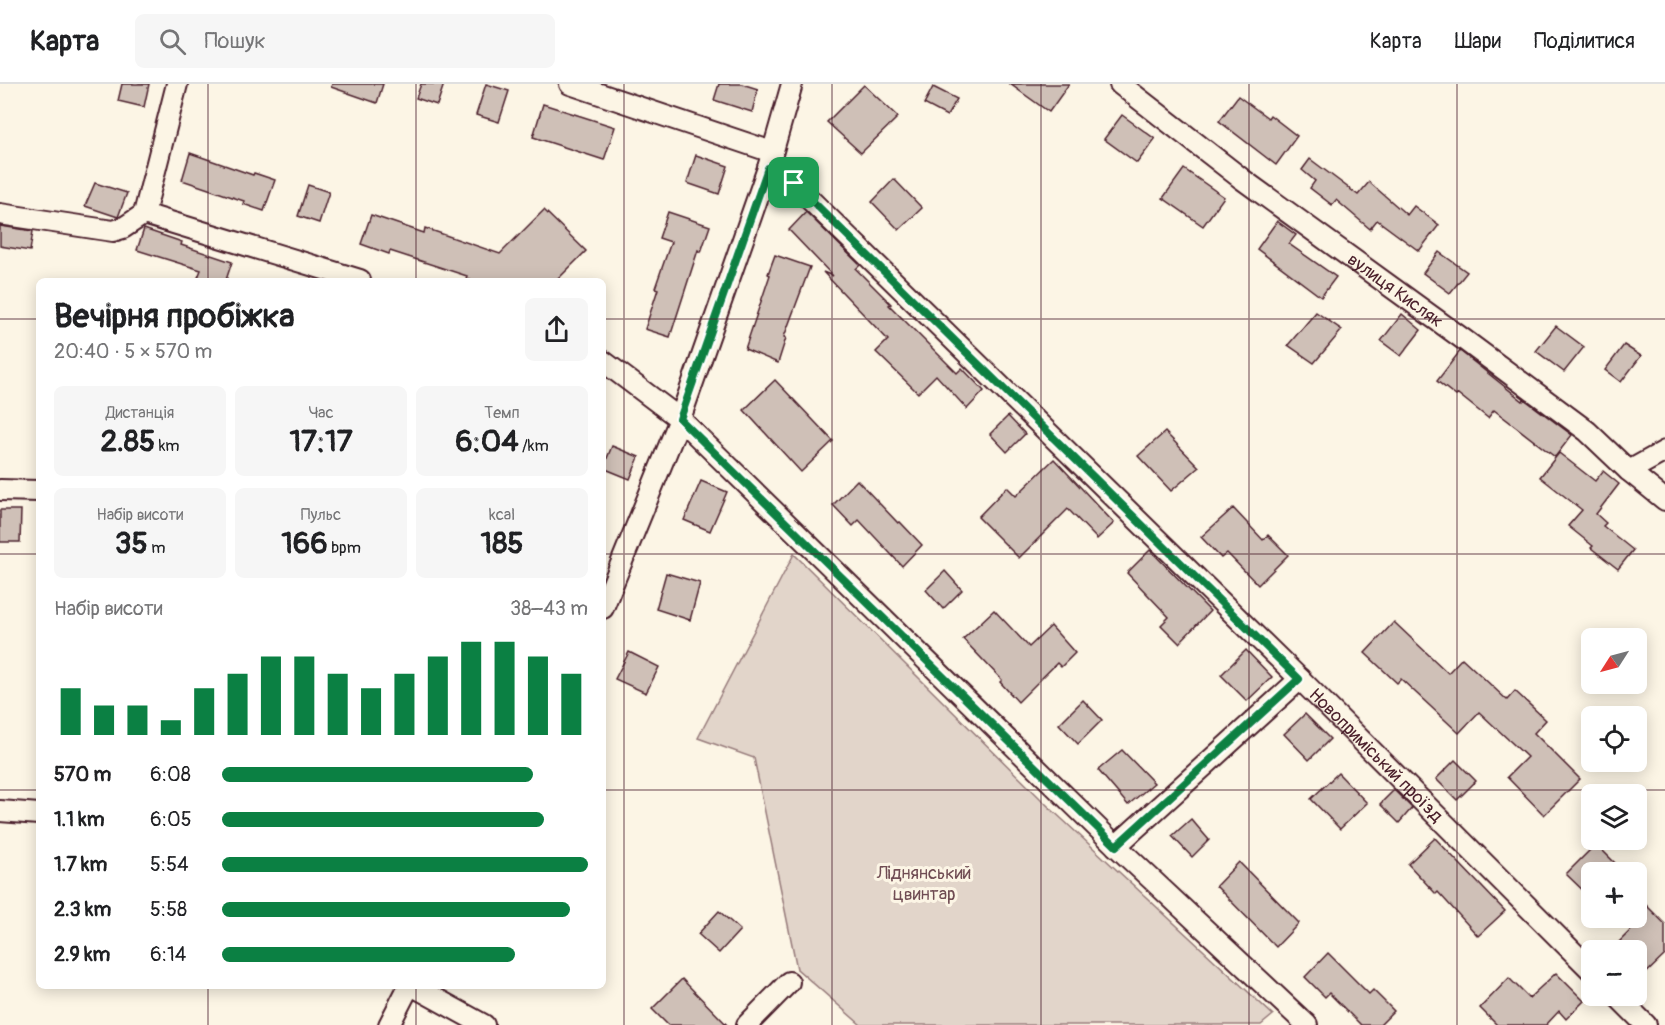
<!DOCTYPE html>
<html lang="uk">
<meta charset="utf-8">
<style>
:root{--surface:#fff;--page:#f6f6f6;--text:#202124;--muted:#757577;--line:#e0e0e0;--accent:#0b8043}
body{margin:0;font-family:Pangolin,sans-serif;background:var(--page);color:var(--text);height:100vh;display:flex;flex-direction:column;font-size:22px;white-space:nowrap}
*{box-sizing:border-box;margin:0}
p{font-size:20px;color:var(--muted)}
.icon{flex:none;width:33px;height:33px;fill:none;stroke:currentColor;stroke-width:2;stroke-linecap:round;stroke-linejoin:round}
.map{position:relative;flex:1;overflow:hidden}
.details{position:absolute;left:36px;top:194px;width:570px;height:711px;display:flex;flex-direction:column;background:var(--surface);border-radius:9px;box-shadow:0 3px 15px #0003}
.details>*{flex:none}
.needle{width:39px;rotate:234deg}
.controls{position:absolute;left:1581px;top:544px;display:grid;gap:12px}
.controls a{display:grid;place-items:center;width:66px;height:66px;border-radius:9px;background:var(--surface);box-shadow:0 3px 15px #0003;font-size:30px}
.pin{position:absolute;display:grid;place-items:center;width:51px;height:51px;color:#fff;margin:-26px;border-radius:12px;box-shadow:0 3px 9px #0006}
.round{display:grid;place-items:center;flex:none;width:63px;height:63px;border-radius:9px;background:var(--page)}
.headline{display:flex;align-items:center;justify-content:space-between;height:102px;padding:0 18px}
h1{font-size:33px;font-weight:800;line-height:45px}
.metrics{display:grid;grid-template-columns:repeat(3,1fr);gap:9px;height:102px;padding:6px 18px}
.metrics div{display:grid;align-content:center;border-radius:9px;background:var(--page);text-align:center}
.metrics b{font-size:30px;font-weight:800}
.metrics small{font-size:16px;font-weight:400}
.metrics p{font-size:16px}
.chart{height:168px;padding:12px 18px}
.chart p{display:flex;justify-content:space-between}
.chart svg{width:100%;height:108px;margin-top:6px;stroke:var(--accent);stroke-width:6}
ul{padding:0 18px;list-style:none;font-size:20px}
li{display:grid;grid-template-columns:96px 72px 1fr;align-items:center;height:45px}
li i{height:15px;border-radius:8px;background:var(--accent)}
header{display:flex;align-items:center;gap:36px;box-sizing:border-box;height:84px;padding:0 30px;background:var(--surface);border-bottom:2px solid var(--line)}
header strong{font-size:28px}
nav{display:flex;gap:33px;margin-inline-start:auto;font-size:21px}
.search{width:420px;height:54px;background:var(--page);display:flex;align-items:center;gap:15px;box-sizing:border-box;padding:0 21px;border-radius:9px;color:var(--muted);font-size:22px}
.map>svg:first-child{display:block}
</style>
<header>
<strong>Карта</strong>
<div class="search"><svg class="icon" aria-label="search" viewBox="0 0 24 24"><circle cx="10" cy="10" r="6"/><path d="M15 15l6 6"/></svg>Пошук</div>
<nav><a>Карта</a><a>Шари</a><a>Поділитися</a></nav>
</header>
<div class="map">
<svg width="1665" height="941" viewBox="0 0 1665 941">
<rect width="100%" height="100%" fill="#fcf5e5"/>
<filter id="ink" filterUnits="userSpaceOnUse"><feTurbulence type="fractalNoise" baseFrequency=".0167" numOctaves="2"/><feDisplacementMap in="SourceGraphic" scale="12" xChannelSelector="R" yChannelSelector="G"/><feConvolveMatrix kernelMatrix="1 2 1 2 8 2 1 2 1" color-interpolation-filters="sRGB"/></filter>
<g filter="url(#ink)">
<path fill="#e2d5ca" stroke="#967a7a" stroke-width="1.5" d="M794 470 1049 723 1273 931 1261 941H861L797 885 754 674 698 654Z"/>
<g fill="#cfc0b7" stroke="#4a1f2b" stroke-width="1.5">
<path d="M122 0H149L144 23 118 17Z"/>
<path d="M332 0H383L377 19 331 3Z"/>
<path d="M421 0H444L437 21 416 14Z"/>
<path d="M486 0 509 7 499 38 476 31Z"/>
<path d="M719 0H742L758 5 752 28 714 16Z"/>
<path d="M1010 0H1069L1049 28Z"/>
<path d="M864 1 898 33 861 69 827 38Z"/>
<path d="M933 3 957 15 947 32 924 20Z"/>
<path d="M1238 12 1268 34 1270 31 1297 52 1276 81 1219 37Z"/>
<path d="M543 20 615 43 604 76 533 53Z"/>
<path d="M1122 31 1155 55 1137 79 1104 55Z"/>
<path d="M190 69 253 91 254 89 275 96 264 127 243 120 244 117 182 96Z"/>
<path d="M696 71 728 82 719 110 687 99Z"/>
<path d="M1310 75 1358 111 1369 98 1407 131 1414 122 1439 141 1419 167 1377 136 1370 145 1336 116 1332 121 1310 104 1315 97 1302 86Z"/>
<path d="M1184 85 1224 113 1203 142 1163 114Z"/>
<path d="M894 95 922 124 899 146 872 118Z"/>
<path d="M95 99 127 109 118 133 85 122Z"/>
<path d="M308 101 329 108 319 139 298 132Z"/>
<path d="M544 126 586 167 557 196H466L467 192 390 167 389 170 361 160 371 131 424 149 425 144 500 170Z"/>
<path d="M668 128 710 142 701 168 698 166 670 253 645 245 658 205 655 204 671 158 659 154Z"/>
<path d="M806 128 860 181 856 185 891 220 889 221 957 289 962 284 984 307 967 325 936 291 918 309 876 268 888 256 823 188 833 192 789 146Z"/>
<path d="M1277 137 1296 151 1289 160 1336 193 1321 213 1257 165Z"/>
<path d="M0 142 33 147 30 167 0 162Z"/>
<path d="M144 145 182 158 181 161 232 178 226 196H197L201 186 137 166Z"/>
<path d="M1439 168 1467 188 1450 209 1423 189Z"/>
<path d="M775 171 810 183 784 253 786 254 778 279 745 265 770 191 768 190Z"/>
<path d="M1316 228 1342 246 1314 279 1288 261Z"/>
<path d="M1402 230 1421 246 1401 272 1381 257Z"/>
<path d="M1556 242 1584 263 1564 288 1536 267Z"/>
<path d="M1624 261 1641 272 1621 298 1605 286Z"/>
<path d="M1460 267 1523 317 1524 315 1572 351 1555 373 1494 326 1488 334 1458 310 1456 312 1437 297Z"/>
<path d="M775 296 833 357 801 388 744 326Z"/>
<path d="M1008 332 1025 350 1007 368 990 350Z"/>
<path d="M1165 348 1199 383 1171 407 1138 372Z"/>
<path d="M612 362 639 373 630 395 603 384Z"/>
<path d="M1559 369 1595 397 1603 387 1619 400 1596 430 1606 439 1603 442 1633 466 1618 485 1591 464 1593 462 1568 442 1582 426 1540 393Z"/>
<path d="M1054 375 1114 439 1097 455 1068 425 1019 474 978 433 1007 403 1016 412Z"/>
<path d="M857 396 898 439 900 438 922 461 902 482 859 436 853 442 833 421Z"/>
<path d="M701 397 727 408 710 447 684 436Z"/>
<path d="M1233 424 1263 456 1268 451 1288 471 1258 501 1227 469 1221 474 1201 453Z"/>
<path d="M0 426H21L20 458H0Z"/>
<path d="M1150 466 1210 527 1179 559 1161 541 1169 533 1127 489Z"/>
<path d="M945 487 962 506 943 525 926 506Z"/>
<path d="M666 489 700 499 690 536 656 525Z"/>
<path d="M994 526 1029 563 1051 542 1075 569 1061 583 1057 579 1018 618 1000 598 1002 596 963 555Z"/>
<path d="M1394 538 1448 589 1462 574 1507 616 1515 607 1546 636 1534 649 1580 695 1544 731 1507 693 1527 673 1479 628 1459 649 1401 595 1397 599 1365 569Z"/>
<path d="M1246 566 1272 593 1247 617 1221 591Z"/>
<path d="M629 568 659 583 646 609 615 595Z"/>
<path d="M1083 616 1102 636 1078 660 1059 640Z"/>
<path d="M1305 630 1330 655 1309 676 1284 650Z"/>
<path d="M1122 666 1154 699 1128 721 1098 686Z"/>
<path d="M1455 676 1476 697 1457 716 1436 695Z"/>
<path d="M1338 689 1367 719 1340 745 1311 715Z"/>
<path d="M1394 706 1412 724 1399 739 1380 720Z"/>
<path d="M1191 735 1209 756 1192 773 1172 752Z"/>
<path d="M1435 754 1505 827 1478 852 1438 808 1436 810 1408 780Z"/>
<path d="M1596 760 1625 789H1592V815L1566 790Z"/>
<path d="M1239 778 1299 839 1276 863 1216 802Z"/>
<path d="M1636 811 1665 840V871L1636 899V867H1610L1636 841Z"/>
<path d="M719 827 740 846 719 869 698 850Z"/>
<path d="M1328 869 1369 910 1373 906 1394 927 1380 941H1361L1329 909 1325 913 1305 893Z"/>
<path d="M1556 889 1584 917 1566 935 1559 927 1546 941H1497L1480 924 1509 894 1529 914Z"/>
<path d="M682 895 727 941H668L652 925Z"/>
</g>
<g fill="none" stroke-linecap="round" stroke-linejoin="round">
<defs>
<g id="minor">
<path d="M177 0 144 130 360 196"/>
<path d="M570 0 772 68"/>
<path id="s1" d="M1120 0 1242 95 1463 255 1587 347 1629 387 1665 416"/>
<path id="s2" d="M768 84 793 99 1300 595 1592 887"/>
<path d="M0 130 113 147 123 144 144 130"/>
<path d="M603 277 680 335 1116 762 1307 941"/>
<path d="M1629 387 1665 367"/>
<path d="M0 406 39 407"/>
<path d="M603 524 680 335 768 84 792 0"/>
<path d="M0 727 39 730"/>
<path d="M1116 762 1300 595"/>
<path d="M413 902 484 941"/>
<path d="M1617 912 1646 941"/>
<path d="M389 941 409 902"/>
<path d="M747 941 789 898"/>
</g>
</defs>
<use href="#minor" stroke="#4a1f2b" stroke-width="24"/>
<use href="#minor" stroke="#fcf5e5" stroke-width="20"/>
</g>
</g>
<g fill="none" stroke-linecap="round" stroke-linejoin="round" filter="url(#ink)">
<defs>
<path id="route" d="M768 84 794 99 1299 595 1116 762 680 335Z"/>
</defs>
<use href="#route" stroke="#fff" stroke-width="12"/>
<use href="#route" stroke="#0b8043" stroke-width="8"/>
</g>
<path fill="none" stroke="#4a1f2b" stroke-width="1.5" stroke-opacity="0.55" d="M208 0V196M416 0V196M624 0V941M832 0V941M1041 0V941M1249 0V941M1457 0V941M0 235H39M603 235H1665M0 470H39M603 470H1665M0 706H39M603 706H1665M208 902V941M416 902V941"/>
<g text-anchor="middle" stroke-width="6" stroke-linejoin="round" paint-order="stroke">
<g font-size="18" fill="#4a1f2b" stroke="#fcf5e5">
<text dy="6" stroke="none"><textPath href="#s1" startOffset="344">вулиця Кисляк</textPath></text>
<text dy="6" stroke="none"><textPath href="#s2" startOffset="846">Новоприміський проїзд</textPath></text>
</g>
<g font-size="18" fill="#704c53" stroke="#fcf5e5">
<text x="924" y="795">Ліднянський<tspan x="924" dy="21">цвинтар</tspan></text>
</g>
</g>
</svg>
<div class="controls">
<a><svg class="needle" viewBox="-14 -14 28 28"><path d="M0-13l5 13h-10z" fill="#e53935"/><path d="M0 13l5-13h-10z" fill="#757577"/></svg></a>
<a><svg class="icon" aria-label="locate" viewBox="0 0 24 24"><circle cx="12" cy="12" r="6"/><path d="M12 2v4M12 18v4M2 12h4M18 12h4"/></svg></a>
<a><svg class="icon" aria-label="layers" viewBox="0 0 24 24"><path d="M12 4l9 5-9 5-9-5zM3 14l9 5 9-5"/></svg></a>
<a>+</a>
<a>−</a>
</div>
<div class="pin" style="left:794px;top:99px;background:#1e9e55"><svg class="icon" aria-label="arrive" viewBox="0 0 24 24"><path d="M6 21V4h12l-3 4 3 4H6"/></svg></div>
<section class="details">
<div class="headline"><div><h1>Вечірня пробіжка</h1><p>20:40 · 5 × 570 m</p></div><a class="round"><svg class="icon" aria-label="share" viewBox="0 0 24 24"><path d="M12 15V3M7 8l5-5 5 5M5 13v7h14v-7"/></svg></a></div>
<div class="metrics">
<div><p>Дистанція</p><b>2.85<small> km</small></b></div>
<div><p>Час</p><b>17:17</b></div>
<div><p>Темп</p><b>6:04<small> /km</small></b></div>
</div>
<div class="metrics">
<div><p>Набір висоти</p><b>35<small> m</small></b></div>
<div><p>Пульс</p><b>166<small> bpm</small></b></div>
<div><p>kcal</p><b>185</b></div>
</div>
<div class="chart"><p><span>Набір висоти</span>38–43 m</p>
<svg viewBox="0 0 160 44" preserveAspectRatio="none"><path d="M5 44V25M15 44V32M25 44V32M35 44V38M45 44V25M55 44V19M65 44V12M75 44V12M85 44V19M95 44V25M105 44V19M115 44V12M125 44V6M135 44V6M145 44V12M155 44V19"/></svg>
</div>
<ul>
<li><b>570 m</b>6:08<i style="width:85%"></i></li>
<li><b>1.1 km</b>6:05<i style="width:88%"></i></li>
<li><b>1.7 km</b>5:54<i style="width:100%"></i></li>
<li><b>2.3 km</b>5:58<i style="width:95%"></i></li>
<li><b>2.9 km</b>6:14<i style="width:80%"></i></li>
</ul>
</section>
</div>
